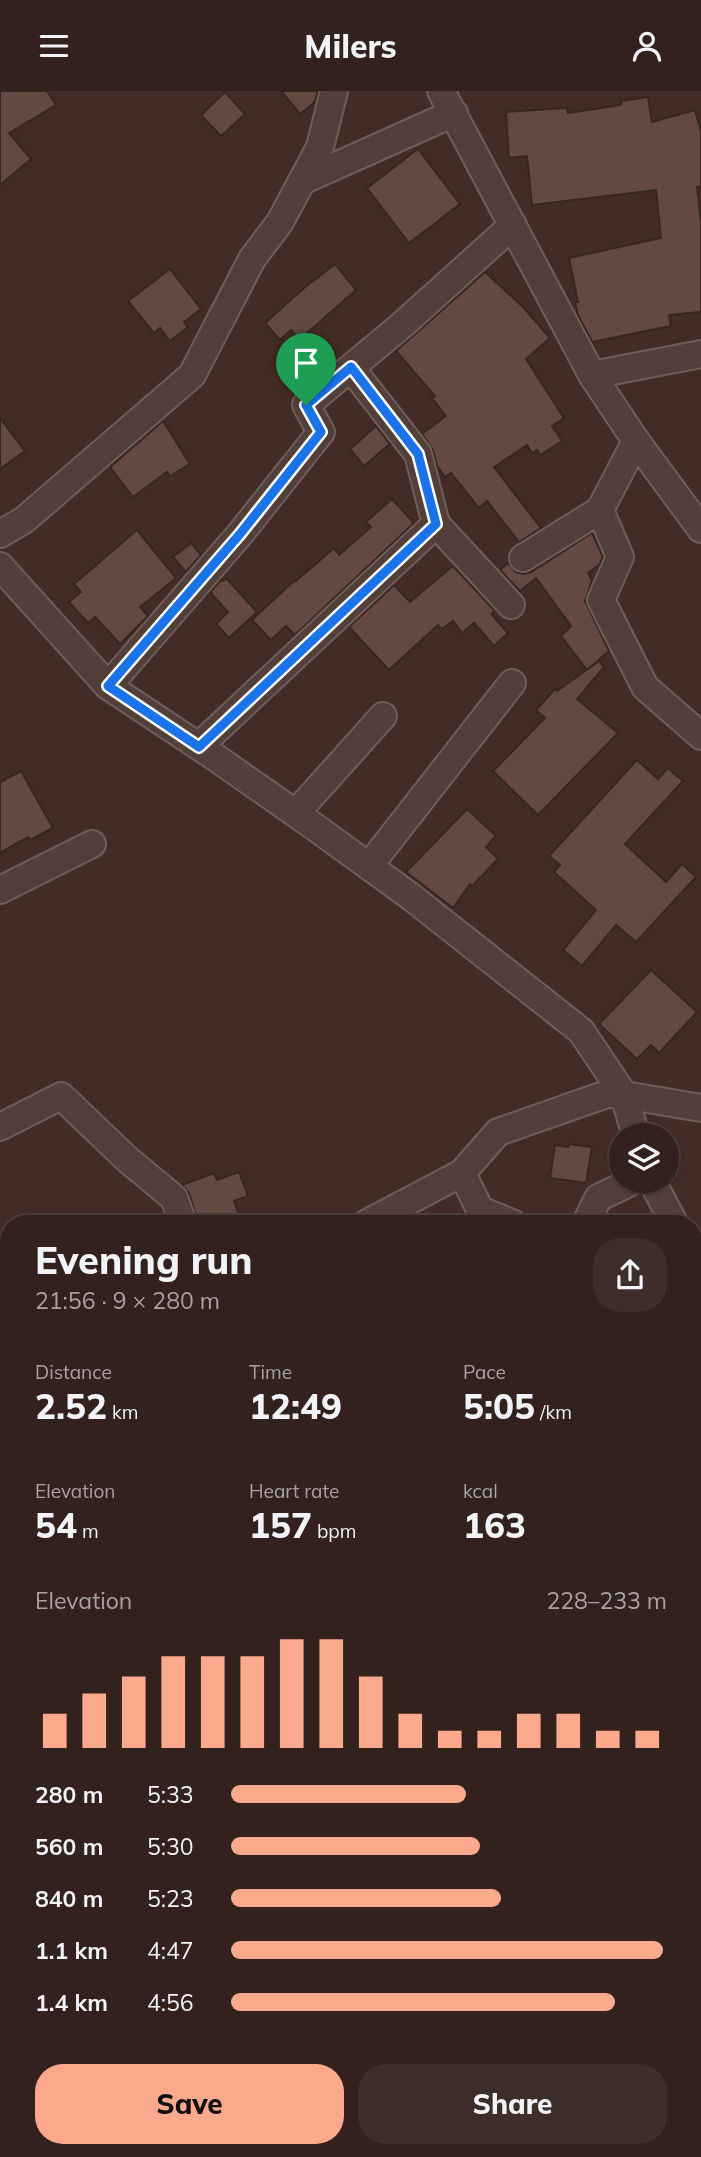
<!DOCTYPE html>
<meta charset="utf-8">
<style>
:root{--surface:#32211c;--page:#3d2e29;--text:#f1f3f6;--muted:#a8a3a3;--line:#4d3e3b;--accent:#fba98d}
body{margin:0;font-family:Mulish,sans-serif;background:var(--page);color:var(--text);height:100vh;display:flex;flex-direction:column;font-size:26px;white-space:nowrap}
*{box-sizing:border-box;margin:0}
p{font-size:23px;color:var(--muted)}
.icon{flex:none;width:38px;height:38px;fill:none;stroke:currentColor;stroke-width:2;stroke-linecap:round;stroke-linejoin:round}
.map{position:relative;flex:1;overflow:hidden}
.details{position:absolute;left:0px;top:1124px;width:702px;height:943px;display:flex;flex-direction:column;background:var(--surface);border-radius:28px 28px 0 0;box-shadow:0 2px 5px #0004,0 0 0 2px var(--line)}
.details>*{flex:none}
.fabs{position:absolute;left:609px;top:1032px;display:grid;gap:14px}
.fabs a{display:grid;place-items:center;width:70px;height:70px;border-radius:50%;background:var(--surface);box-shadow:0 2px 5px #0004,0 0 0 2px var(--line);font-size:35px}
.pin{position:absolute;display:grid;place-items:center;width:60px;height:60px;color:#fff;margin:-72px -30px;border-radius:50% 50% 50% 0;rotate:-45deg;box-shadow:0 0 7px #0007}
.pin .icon{rotate:45deg}
.round{display:grid;place-items:center;flex:none;width:74px;height:74px;border-radius:28px;background:var(--page)}
.overview{display:flex;align-items:center;justify-content:space-between;height:119px;padding:0 35px}
h1{font-size:38px;font-weight:800;line-height:52px}
.metrics{display:grid;grid-template-columns:repeat(3,1fr);gap:10px;height:119px;padding:7px 35px}
.metrics div{display:grid;align-content:center}
.metrics b{font-size:35px;font-weight:800}
.metrics small{font-size:19px;font-weight:400}
.metrics p{font-size:19px}
.chart{height:196px;padding:14px 35px}
.chart p{display:flex;justify-content:space-between}
.chart svg{width:100%;height:126px;margin-top:7px;stroke:var(--accent);stroke-width:6}
.cta{display:flex;gap:14px;margin-top:auto;padding:14px 35px}
.cta a{flex:1;height:80px;border-radius:28px;background:var(--accent);color:#111;font-size:28px;font-weight:800;line-height:80px;text-align:center}
.cta a+a{background:var(--page);color:var(--text)}
ul{padding:0 35px;list-style:none;font-size:23px}
li{display:grid;grid-template-columns:112px 84px 1fr;align-items:center;height:52px}
li i{height:18px;border-radius:9px;background:var(--accent)}
header{display:flex;justify-content:space-between;align-items:center;height:91px;padding:0 35px;background:var(--surface);font-size:32px;font-weight:800}
.map>svg:first-child{display:block}
</style>
<header><svg class="icon" aria-label="menu" viewBox="0 0 24 24"><path d="M4 6h16M4 12h16M4 18h16"/></svg>Milers<svg class="icon" aria-label="person" viewBox="0 0 24 24"><circle cx="12" cy="8" r="4"/><path d="M4 21q1-7 8-7t8 7"/></svg></header>
<div class="map">
<svg width="701" height="2066" viewBox="0 0 701 2066">
<rect width="100%" height="100%" fill="#432c26"/>
<g fill="#634942" stroke="#392621" stroke-width="2">
<path d="M0 0H47L56 14 9 42 31 68 0 94Z"/>
<path d="M281 0H318L315 11 300 23Z"/>
<path d="M225 1 245 23 221 45 201 24Z"/>
<path d="M648 6 652 31 695 19 701 41V95L697 96 701 131V221L669 224 671 235 592 251 578 224 575 211H578L569 167 661 147 656 99 532 114 527 65 509 67 506 21 567 17 568 22 621 14V10Z"/>
<path d="M418 58 460 113 409 152 367 97Z"/>
<path d="M335 173 356 199 299 249 291 239 280 249 265 232 304 197Z"/>
<path d="M170 178 201 218 184 231 188 236 170 250 160 237 154 242 128 210Z"/>
<path d="M485 181 523 216 550 247 526 268 564 327 552 335 562 350 540 364 537 359 532 362 527 354 494 376 541 437 519 451 487 410 479 417 451 382 445 386 437 375 433 359 422 343 446 325 432 307 435 305 396 260Z"/>
<path d="M0 327 25 360 0 378Z"/>
<path d="M163 330 190 373 170 385 167 381 133 406 110 376Z"/>
<path d="M376 335 390 353 364 375 350 358Z"/>
<path d="M392 408 414 432 295 544 286 535 271 549 252 529 295 489 296 490 334 457 339 464 371 436 366 431Z"/>
<path d="M137 439 176 487 140 516 148 525 120 553 95 526 88 532 69 511 81 501 74 493Z"/>
<path d="M592 442 603 466 600 473 588 482 592 490 585 510 609 560 587 579 561 545 571 535 536 487 520 500 500 479 508 472 516 481 524 483 531 481Z"/>
<path d="M191 452 201 464 186 481 173 466Z"/>
<path d="M453 475 495 520 491 523 508 542 494 555 474 532 462 542 453 530 442 538 438 534 389 579 349 536 394 494 410 511Z"/>
<path d="M226 487 257 521 229 547 216 533 228 521 210 501 221 489 223 490Z"/>
<path d="M599 570 604 576 577 608 618 642 538 724 493 680 545 627 536 619 555 598 557 600Z"/>
<path d="M637 669 658 688 668 677 683 690 625 753 666 791 682 773 696 786 636 851 616 834 582 875 563 859 596 819 554 781 560 774 549 765Z"/>
<path d="M21 680 53 737 30 749 28 746 0 762V691Z"/>
<path d="M467 718 496 745 486 756 498 768 472 795 470 793 453 817 406 781Z"/>
<path d="M651 879 697 921 659 962 651 954 637 968 599 933Z"/>
<path d="M569 1053 592 1056 586 1092 550 1087 555 1054 568 1056Z"/>
<path d="M239 1081 248 1105 234 1110 242 1132H198L189 1102 182 1094 214 1082 217 1089Z"/>
</g>
<g fill="none" stroke-linecap="round" stroke-linejoin="round">
<defs>
<g id="street">
<path d="M441 0 592 284 636 350 701 438"/>
<path d="M302 90 454 22"/>
<path d="M351 277 418 363 436 433"/>
<path d="M592 284 701 263"/>
<path d="M636 350 600 419 620 466 601 509 645 596 701 645"/>
<path d="M0 443 24 429 192 284 252 168 280 131 320 56 334 0"/>
<path d="M523 467 600 419"/>
<path d="M0 475 108 595 212 664 312 734 410 805 581 940 624 1004 636 1045"/>
<path d="M108 595 240 443 321 341 306 314 402 234 513 134"/>
<path d="M199 655 436 433 511 514"/>
<path d="M296 722 383 625"/>
<path d="M369 775 512 592"/>
<path d="M0 799 92 753"/>
<path d="M0 1036 61 1005 127 1068 174 1107 183 1132"/>
<path d="M462 1082 480 1119 512 1132"/>
<path d="M652 1090 674 1132"/>
<path d="M367 1132 462 1082 498 1041 607 1003 624 1004 701 1017"/>
<path d="M586 1132 598 1107 633 1090"/>
<path d="M693 1196 701 1203"/>
<path d="M0 1326 9 1319"/>
<path d="M0 1471 9 1487"/>
<path d="M693 1471 701 1433"/>
<path d="M0 1712 9 1723"/>
<path d="M693 1814 701 1808"/>
<path d="M693 1905 701 1919"/>
<path d="M9 2034 2 2038 9 2048"/>
<path d="M273 2066 292 2058"/>
<path d="M563 2066 566 2058"/>
</g>
</defs>
<use href="#street" stroke="#6f5d58" stroke-width="30"/>
<use href="#street" stroke="#523f3a" stroke-width="26"/>
</g>
<g fill="none" stroke-linecap="round" stroke-linejoin="round">
<defs>
<path id="route" d="M351 276 418 363 436 433 199 656 108 595 240 443 321 341 306 314Z"/>
</defs>
<use href="#route" stroke="#fff" stroke-width="14"/>
<use href="#route" stroke="#1a73e8" stroke-width="9"/>
</g>
</svg>
<div class="fabs">
<a><svg class="icon" aria-label="layers" viewBox="0 0 24 24"><path d="M12 4l9 5-9 5-9-5zM3 14l9 5 9-5"/></svg></a>
</div>
<div class="pin" style="left:306px;top:314px;background:#1e9e55"><svg class="icon" aria-label="arrive" viewBox="0 0 24 24"><path d="M6 21V4h12l-3 4 3 4H6"/></svg></div>
<section class="details">
<div class="overview"><div><h1>Evening run</h1><p>21:56 · 9 × 280 m</p></div><a class="round"><svg class="icon" aria-label="share" viewBox="0 0 24 24"><path d="M12 15V3M7 8l5-5 5 5M5 13v7h14v-7"/></svg></a></div>
<div class="metrics">
<div><p>Distance</p><b>2.52<small> km</small></b></div>
<div><p>Time</p><b>12:49</b></div>
<div><p>Pace</p><b>5:05<small> /km</small></b></div>
</div>
<div class="metrics">
<div><p>Elevation</p><b>54<small> m</small></b></div>
<div><p>Heart rate</p><b>157<small> bpm</small></b></div>
<div><p>kcal</p><b>163</b></div>
</div>
<div class="chart"><p><span>Elevation</span>228–233 m</p>
<svg viewBox="0 0 160 44" preserveAspectRatio="none"><path d="M5 44V32M15 44V25M25 44V19M35 44V12M45 44V12M55 44V12M65 44V6M75 44V6M85 44V19M95 44V32M105 44V38M115 44V38M125 44V32M135 44V32M145 44V38M155 44V38"/></svg>
</div>
<ul>
<li><b>280 m</b>5:33<i style="width:54%"></i></li>
<li><b>560 m</b>5:30<i style="width:57%"></i></li>
<li><b>840 m</b>5:23<i style="width:62%"></i></li>
<li><b>1.1 km</b>4:47<i style="width:99%"></i></li>
<li><b>1.4 km</b>4:56<i style="width:88%"></i></li>
</ul>
<div class="cta"><a>Save</a><a>Share</a></div>
</section>
</div>
